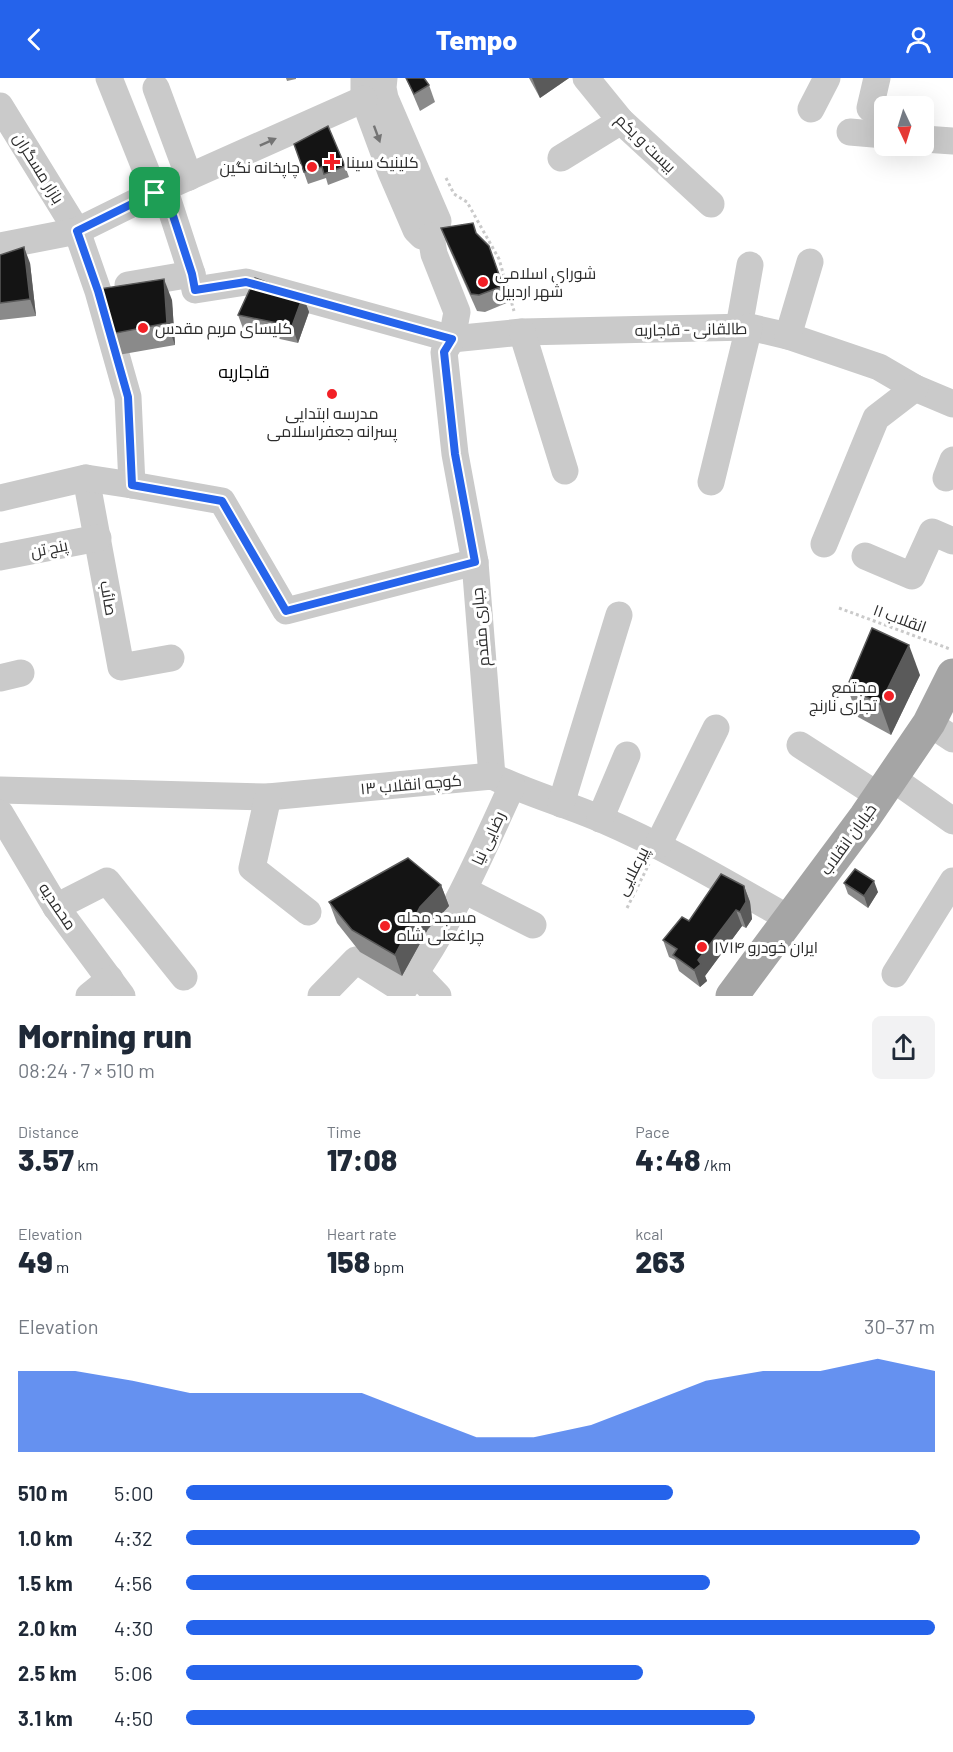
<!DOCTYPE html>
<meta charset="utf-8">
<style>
:root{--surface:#fff;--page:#f2f2f3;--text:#1f2937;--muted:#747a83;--accent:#2563eb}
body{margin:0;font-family:Barlow,Cairo,sans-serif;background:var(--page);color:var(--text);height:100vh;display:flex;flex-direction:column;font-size:22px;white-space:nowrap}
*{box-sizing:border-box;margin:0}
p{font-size:20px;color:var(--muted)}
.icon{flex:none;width:33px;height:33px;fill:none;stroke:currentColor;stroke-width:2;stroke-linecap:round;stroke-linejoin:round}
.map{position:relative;height:918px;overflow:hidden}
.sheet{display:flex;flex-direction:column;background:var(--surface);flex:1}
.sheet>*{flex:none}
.needle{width:39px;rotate:176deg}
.tools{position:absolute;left:874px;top:18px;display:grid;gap:12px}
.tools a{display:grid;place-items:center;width:60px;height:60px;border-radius:9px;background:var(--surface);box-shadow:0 6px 24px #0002;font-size:30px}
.pin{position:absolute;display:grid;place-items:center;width:51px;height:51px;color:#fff;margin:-26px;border-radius:12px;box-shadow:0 3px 9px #0006}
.round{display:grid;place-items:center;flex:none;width:63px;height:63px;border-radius:9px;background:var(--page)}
.summary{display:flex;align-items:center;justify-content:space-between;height:102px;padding:0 18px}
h1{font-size:33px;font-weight:800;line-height:45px}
.metrics{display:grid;grid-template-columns:repeat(3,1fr);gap:9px;height:102px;padding:6px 18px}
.metrics div{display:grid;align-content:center}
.metrics b{font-size:30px;font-weight:800}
.metrics small{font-size:16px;font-weight:400}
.metrics p{font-size:16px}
.chart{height:168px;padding:12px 18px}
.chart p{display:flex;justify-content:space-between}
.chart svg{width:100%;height:108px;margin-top:6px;fill:var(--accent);opacity:.7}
ul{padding:0 18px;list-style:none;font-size:20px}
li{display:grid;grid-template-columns:96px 72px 1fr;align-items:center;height:45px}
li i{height:15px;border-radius:8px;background:var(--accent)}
header{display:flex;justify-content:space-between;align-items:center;height:78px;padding:0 18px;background:var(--accent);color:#fff;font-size:27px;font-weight:800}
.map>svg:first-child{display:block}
</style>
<header><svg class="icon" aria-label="back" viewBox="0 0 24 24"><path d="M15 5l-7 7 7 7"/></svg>Tempo<svg class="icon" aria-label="person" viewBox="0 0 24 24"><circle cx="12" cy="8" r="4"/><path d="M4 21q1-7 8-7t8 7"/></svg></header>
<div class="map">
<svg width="953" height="918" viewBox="0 0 953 918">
<rect width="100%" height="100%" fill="#fff"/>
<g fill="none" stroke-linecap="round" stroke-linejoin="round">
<g stroke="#cacaca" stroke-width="3" stroke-dasharray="3 3" stroke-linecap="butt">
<path d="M446 100 454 116 467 124 499 181 514 233"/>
<path d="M839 530 950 571"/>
<path d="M627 830 649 786"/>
</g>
<g stroke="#cacaca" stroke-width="27">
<path d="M109 0 155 115"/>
<path d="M364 0V21L391 94 416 152 422 158H432L436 154 438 143 385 20 383 10 384 0"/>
<path d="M586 0 621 43 711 126"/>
<path d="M156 10 189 99"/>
<path d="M0 28 77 153 98 213 128 319 132 407 222 423 286 533 475 484"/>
<path d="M870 30 877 0"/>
<path d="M811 31 827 0"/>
<path d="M850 54 885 57"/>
<path d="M924 61 953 63"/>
<path d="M561 80 621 43"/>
<path d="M164 110 192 196 195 212 246 204 452 261 522 254 749 249 788 258 879 289 915 310 953 326"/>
<path d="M431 158 434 176 457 234 452 261 444 274 455 376 475 484 492 698"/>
<path d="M0 168 77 153 164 110 364 21"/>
<path d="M128 207 192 196"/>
<path d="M739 249 750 187"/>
<path d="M522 254 565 393"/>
<path d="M788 258 810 184"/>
<path d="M86 400 121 589 171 580"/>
<path d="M946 400 953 382"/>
<path d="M711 404 749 249"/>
<path d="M0 420 86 400 132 407"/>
<path d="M824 466 876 340 915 310"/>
<path d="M865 478 912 498 932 454 953 463"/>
<path d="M0 479 98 460"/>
<path d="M0 600 21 595"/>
<path d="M929 645 953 661"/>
<path d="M800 667 879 718"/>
<path d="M892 700 953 743"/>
<path d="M0 712 268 719 492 698C528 716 567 726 603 742 668 770 728 806 790 841"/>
<path d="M268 719 252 790 308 834"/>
<path d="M561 726 619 537"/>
<path d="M0 735 56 829 122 918"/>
<path d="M600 741 627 677"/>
<path d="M658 767 716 650"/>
<path d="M464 812 533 847"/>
<path d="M56 829 107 803 184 899"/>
<path d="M416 895 438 918"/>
<path d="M895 896 953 803"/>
<path d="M89 918 110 901"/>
<path d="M321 918 356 882 403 912C449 850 480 778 512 708"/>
</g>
<path stroke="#a5a5a5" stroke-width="33" d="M732 918 865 739 929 645 953 597"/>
</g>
<g fill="#8a8a8a">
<path d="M286 0H296V1L287 3Z"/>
<path d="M406 0 429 7 435 24 420 33Z"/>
<path d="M529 0H569L540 20Z"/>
<path d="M294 66 345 88 349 99 328 107 326 100 308 106Z"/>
<path d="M441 150 477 156 489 168 509 224 485 234 477 233 447 166Z"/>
<path d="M0 177 30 185 36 238 0 242Z"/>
<path d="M303 218 309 234 298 265 244 253 238 237Z"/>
<path d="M172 222 175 267 118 277 111 256Z"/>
<path d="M920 597 891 657 858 639 847 609Z"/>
<path d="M844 805 878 814 868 830 848 816Z"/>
<path d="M441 807 449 828 428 851 402 898 360 874 337 845 329 824Z"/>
<path d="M744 808 750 824 752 841 746 850 742 848 705 898 707 903 700 909 679 893 675 882 669 879 663 862 689 843Z"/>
</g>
<g fill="#5a5a5a">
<path d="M532 0H569L540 20Z"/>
<path d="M24 169 30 185 36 238 30 221Z"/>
<path d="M164 201 172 222 175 267 167 245Z"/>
<path d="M303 218 309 234 298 265 292 248Z"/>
<path d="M909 567 920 597 891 657 880 626Z"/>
<path d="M874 803 878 814 868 830 864 818Z"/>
<path d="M441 807 449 828 428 851 402 898 395 877 420 829Z"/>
<path d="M744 808 750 824 752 841 746 850 740 834Z"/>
<path d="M736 832 742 848 705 898 707 903 700 909 694 892 698 882Z"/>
</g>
<g fill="#141414" stroke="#5a5a5a" stroke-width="1.5">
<path d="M406 0H424L429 7 414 16Z"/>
<path d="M328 48 345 88 324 96 322 89 304 94 294 66Z"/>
<path d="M473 145 476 155 489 168 503 208 479 217 471 216 441 150Z"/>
<path d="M24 169 30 221 0 225V177Z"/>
<path d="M255 200 303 218 292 248 238 237Z"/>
<path d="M164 201 167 245 111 256 99 211Z"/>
<path d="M872 550 909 567 880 626 847 609Z"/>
<path d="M408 780 441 807 420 829 395 877 352 852 329 824Z"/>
<path d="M855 791 874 803 864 818 844 805Z"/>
<path d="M721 796 744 808 746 824 740 834 736 832 698 882 701 886 694 892 673 877 677 871 663 862 682 839 689 843Z"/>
</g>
<defs><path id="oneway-solid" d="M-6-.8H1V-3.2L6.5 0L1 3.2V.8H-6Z" transform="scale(1.5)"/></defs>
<g fill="#747474">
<use href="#oneway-solid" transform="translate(377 56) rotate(70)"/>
<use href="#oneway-solid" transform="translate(268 64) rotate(-24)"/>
</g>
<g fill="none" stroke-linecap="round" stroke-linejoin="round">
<defs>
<path id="route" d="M164 110 192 196 195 212 246 204 452 261 444 274 455 376 475 484 286 533 222 423 132 407 128 319 98 213 77 153Z"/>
</defs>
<use href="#route" stroke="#fff" stroke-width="12"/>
<use href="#route" stroke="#2563eb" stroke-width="8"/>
</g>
<g fill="#f22026" stroke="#fff" stroke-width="2">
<path d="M329 75h6v6h6v6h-6v6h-6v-6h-6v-6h6z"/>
<circle cx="312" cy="89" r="6"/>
<circle cx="483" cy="204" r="6"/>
<circle cx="143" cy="250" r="6"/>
<circle cx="332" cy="316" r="6"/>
<circle cx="889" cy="618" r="6"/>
<circle cx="385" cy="848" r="6"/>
<circle cx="702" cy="869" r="6"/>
</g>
<g text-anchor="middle" stroke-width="6" stroke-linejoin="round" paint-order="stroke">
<g font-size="16" fill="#2d2d2d" stroke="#fff">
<text transform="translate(646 65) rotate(44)" y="6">بیست و یکم</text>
<text transform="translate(39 90) rotate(58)" y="6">بازار مسگران</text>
<text transform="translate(691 251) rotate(-1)" y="6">طالقانی - قاجاریه</text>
<text transform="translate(49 470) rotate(-11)" y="6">پنج تن</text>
<text transform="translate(109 520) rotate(80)" y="6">صائب</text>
<text transform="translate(900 540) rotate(20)" y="6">انقلاب ۱۱</text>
<text transform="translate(480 549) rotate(-95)" y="6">جباری مقدم</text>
<text transform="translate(411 706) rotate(-5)" y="6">کوچه انقلاب ۱۳</text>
<text transform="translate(488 760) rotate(-65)" y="6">رضایی نیا</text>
<text transform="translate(848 761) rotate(-54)" y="6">خیابان انقلاب</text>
<text transform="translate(632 793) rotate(-63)" y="6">پیرعلایی</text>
<text transform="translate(58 828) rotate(56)" y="6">محمدیه</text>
</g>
<g font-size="16" fill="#2d2d2d" stroke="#fff" text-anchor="start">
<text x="346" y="90">کلینیک سینا</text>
<text x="300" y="95" text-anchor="end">چاپخانه نگین</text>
<text x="495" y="201">شورای اسلامی<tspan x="495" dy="18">شهر اردبیل</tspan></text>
<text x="155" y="256">کلیسای مریم مقدس</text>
<text x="332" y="341" text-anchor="middle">مدرسه ابتدایی<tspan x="332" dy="18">پسرانه جعفراسلامی</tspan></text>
<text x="877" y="615" text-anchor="end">مجتمع<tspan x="877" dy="18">تجاری نارنج</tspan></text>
<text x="397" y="845">مسجد محله<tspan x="397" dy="18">چراغعلی شاه</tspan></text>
<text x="714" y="875">ایران خودرو ۱۷۱۴</text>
</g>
<g font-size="18" fill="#000" stroke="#fff">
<text x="244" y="300">قاجاریه</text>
</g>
</g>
</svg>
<div class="tools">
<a><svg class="needle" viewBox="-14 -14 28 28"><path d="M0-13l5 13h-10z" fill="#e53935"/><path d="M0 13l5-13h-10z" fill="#747a83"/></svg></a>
</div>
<div class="pin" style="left:155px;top:115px;background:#1e9e55"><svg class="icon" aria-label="arrive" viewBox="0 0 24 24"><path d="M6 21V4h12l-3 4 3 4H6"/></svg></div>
</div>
<section class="sheet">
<div class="summary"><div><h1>Morning run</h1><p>08:24 · 7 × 510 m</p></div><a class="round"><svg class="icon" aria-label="share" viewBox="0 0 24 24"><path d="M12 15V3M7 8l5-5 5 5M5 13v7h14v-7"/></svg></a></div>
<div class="metrics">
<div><p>Distance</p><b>3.57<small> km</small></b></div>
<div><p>Time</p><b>17:08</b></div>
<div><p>Pace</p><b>4:48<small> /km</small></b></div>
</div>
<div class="metrics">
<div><p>Elevation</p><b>49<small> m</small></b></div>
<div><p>Heart rate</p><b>158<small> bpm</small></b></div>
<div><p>kcal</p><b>263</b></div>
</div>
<div class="chart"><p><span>Elevation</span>30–37 m</p>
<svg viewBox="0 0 160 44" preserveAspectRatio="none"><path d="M0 44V11L10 11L20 15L30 20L40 20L50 20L60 20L70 29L80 38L90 38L100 33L110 24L120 15L130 11L140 11L150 6L160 11V44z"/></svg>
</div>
<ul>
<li><b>510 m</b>5:00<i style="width:65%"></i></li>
<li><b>1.0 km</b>4:32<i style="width:98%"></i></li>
<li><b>1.5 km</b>4:56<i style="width:70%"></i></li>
<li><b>2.0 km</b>4:30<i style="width:100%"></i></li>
<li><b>2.5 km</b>5:06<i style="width:61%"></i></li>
<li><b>3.1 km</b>4:50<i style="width:76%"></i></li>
</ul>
</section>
